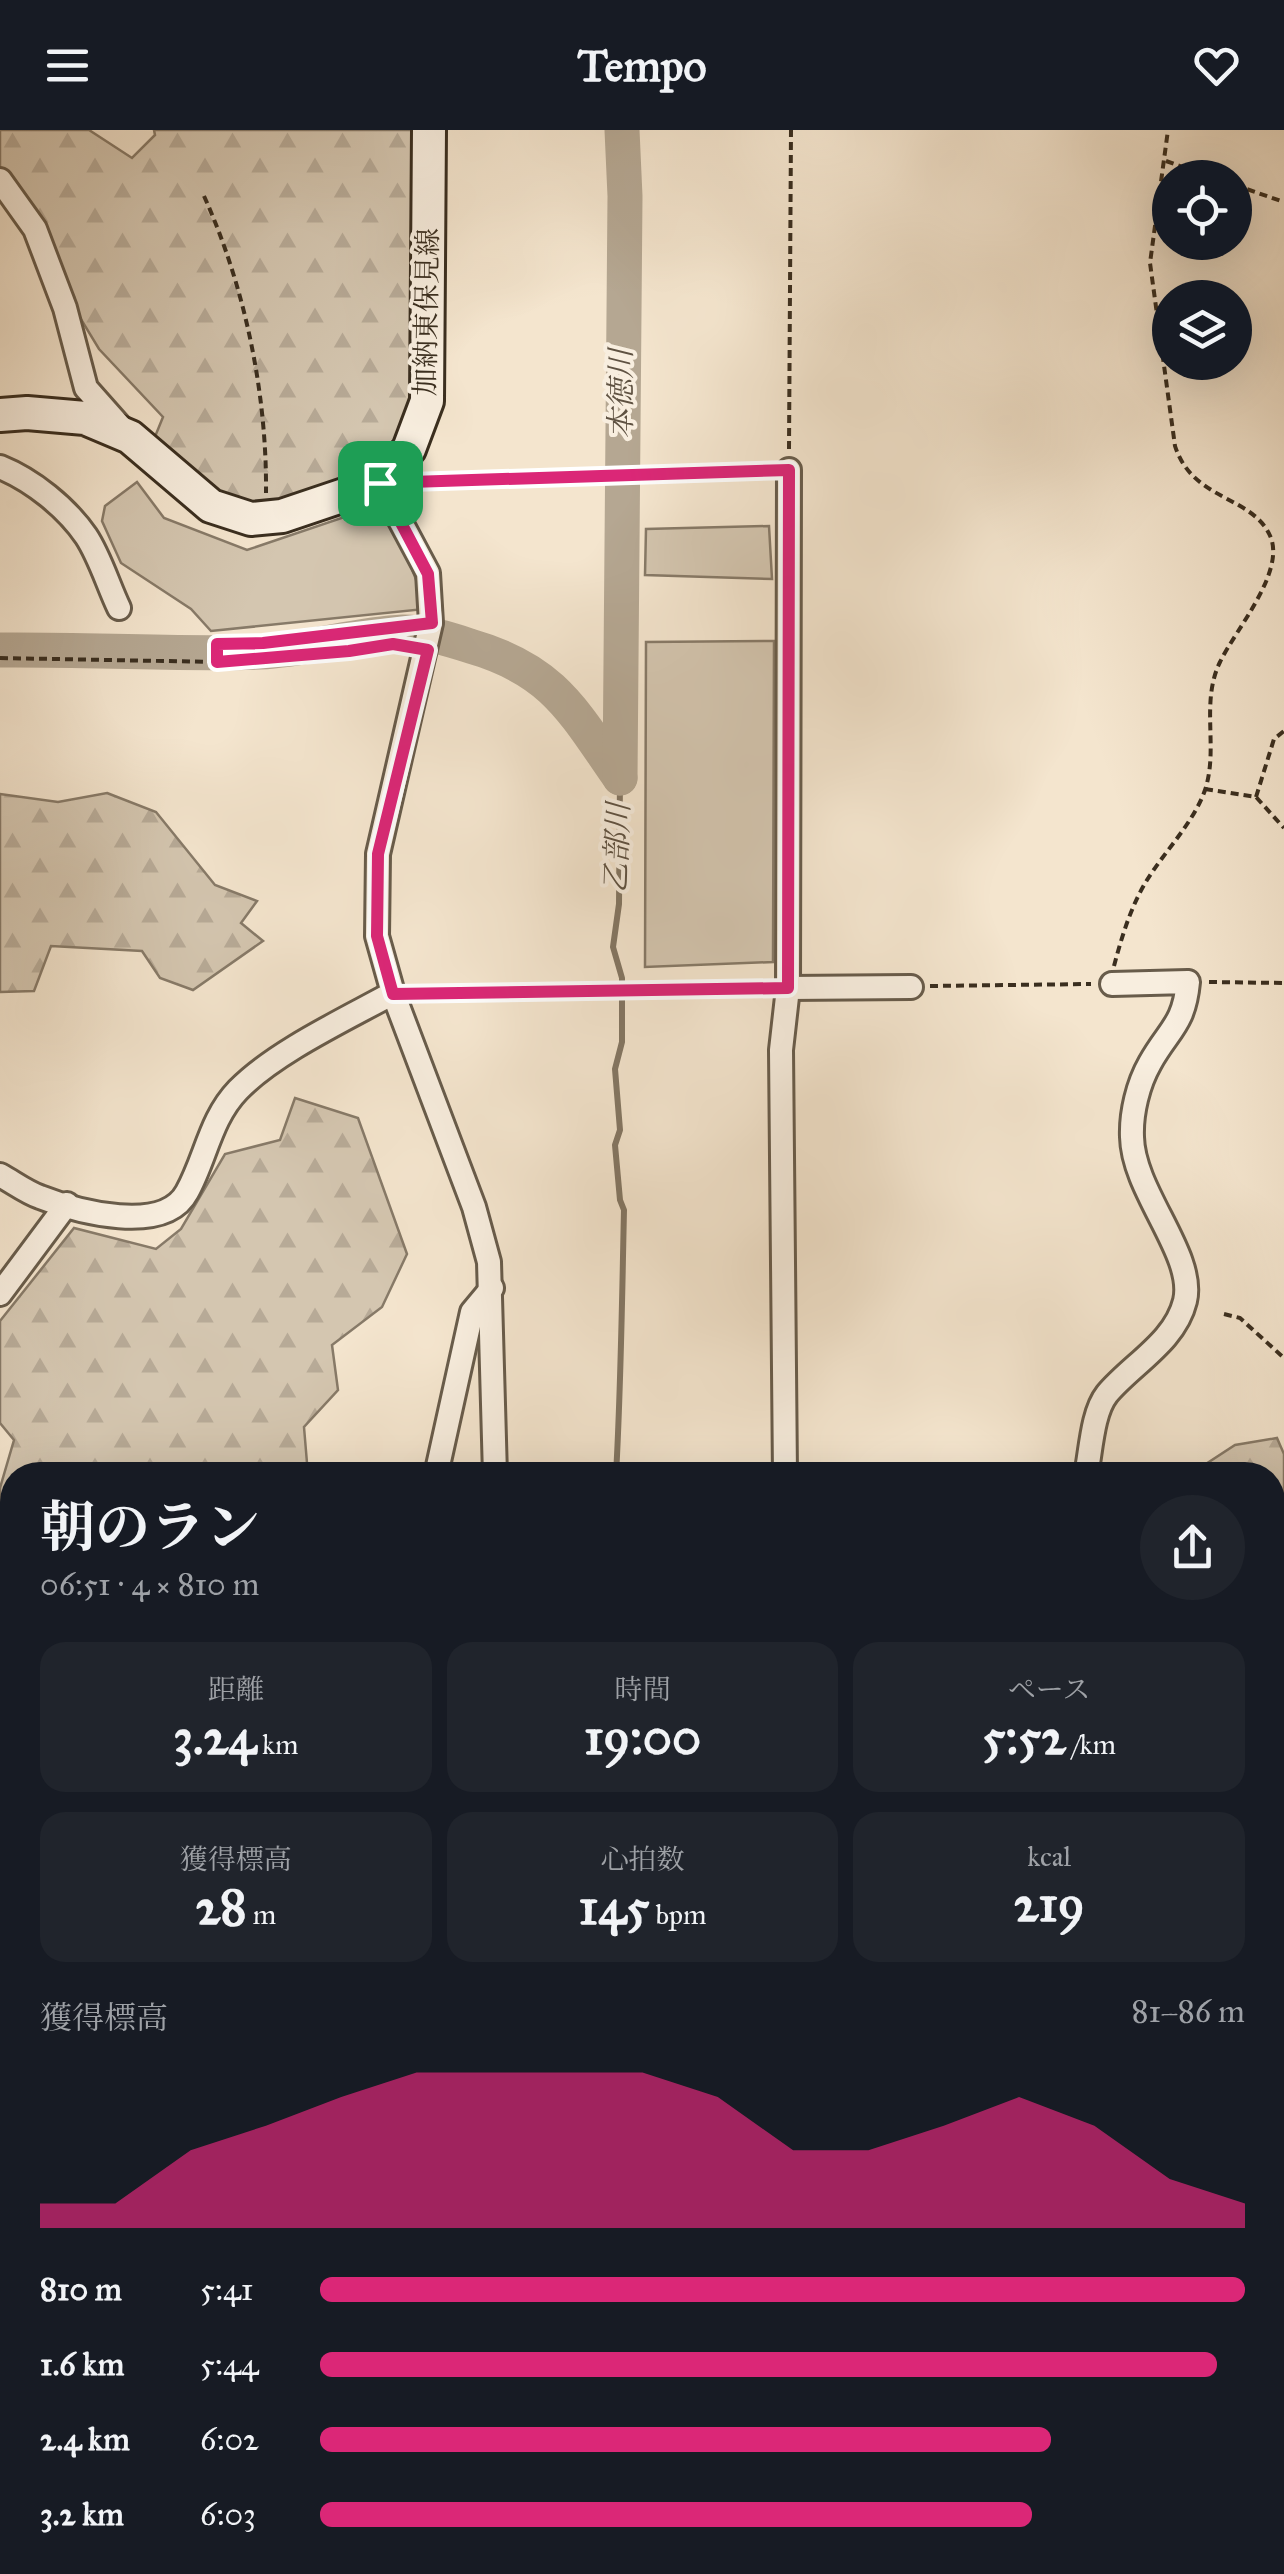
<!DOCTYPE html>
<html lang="ja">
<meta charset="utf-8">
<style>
:root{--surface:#171b24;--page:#20242c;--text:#f1f3f6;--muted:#9ea1a6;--accent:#db2777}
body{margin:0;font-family:"IM FELL Great Primer","Noto Serif JP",serif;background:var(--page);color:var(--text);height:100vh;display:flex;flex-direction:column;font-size:38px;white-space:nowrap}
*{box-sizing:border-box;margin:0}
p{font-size:32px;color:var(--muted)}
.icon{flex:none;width:55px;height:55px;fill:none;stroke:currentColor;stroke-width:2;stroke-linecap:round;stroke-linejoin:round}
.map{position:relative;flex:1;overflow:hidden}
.drawer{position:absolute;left:0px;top:1332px;width:1285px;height:1112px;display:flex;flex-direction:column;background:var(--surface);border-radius:40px 40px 0 0;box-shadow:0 10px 40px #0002}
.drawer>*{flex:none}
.tools{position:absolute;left:1152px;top:30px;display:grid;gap:20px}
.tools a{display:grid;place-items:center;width:100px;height:100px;border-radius:50%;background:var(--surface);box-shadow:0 10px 40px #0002;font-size:50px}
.pin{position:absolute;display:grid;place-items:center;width:85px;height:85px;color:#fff;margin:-42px;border-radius:20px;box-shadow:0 5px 15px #0006}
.round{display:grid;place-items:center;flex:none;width:105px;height:105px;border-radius:52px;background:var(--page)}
.summary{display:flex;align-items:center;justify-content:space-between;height:170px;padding:0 40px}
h1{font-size:55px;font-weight:700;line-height:75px}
.stats{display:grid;grid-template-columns:repeat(3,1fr);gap:15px;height:170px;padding:10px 40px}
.stats div{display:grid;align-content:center;border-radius:25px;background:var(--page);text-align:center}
.stats b{font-size:50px;font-weight:700}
.stats small{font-size:28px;font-weight:400}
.stats p{font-size:28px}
.chart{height:280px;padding:20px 40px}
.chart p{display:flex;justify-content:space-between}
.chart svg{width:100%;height:180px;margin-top:10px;fill:var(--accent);opacity:.7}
ul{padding:0 40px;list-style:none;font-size:32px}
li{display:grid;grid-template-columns:160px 120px 1fr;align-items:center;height:75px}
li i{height:25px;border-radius:12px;background:var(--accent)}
header{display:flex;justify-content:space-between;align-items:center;height:130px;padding:0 40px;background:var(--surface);font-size:45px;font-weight:700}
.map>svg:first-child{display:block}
</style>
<header><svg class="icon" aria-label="menu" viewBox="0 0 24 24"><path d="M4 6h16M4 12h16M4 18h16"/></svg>Tempo<svg class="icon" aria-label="heart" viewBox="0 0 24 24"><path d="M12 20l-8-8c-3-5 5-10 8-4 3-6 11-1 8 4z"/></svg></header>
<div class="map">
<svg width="1284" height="2444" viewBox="0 0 1284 2444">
<defs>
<pattern id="forest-firs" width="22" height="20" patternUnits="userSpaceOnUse" patternTransform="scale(2.5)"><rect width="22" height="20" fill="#d4c6b0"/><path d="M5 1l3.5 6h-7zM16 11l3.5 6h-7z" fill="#b7aa97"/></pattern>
</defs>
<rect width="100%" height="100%" fill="#f4e5ce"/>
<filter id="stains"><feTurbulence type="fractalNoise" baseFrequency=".002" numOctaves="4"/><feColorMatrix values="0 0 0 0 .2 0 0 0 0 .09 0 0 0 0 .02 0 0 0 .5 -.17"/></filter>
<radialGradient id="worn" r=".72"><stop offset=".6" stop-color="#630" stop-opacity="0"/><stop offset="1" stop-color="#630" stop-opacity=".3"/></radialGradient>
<g fill="#d4c6b0" stroke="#877a68" stroke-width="2.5">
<path d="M137 352 164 388 247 420 377 376C401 407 415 441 425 479L211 501 191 479 121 433 102 391 105 376Z"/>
<path d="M769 396 772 449 645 445 646 399Z"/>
<path d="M774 511 773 832 645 837 646 512Z"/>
</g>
<g fill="url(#forest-firs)" stroke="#877a68" stroke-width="2.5">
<path d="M0 0H89L132 28 155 5 154 0H416V272L398 314 369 346 324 366 248 378 219 368 152 314 163 287 99 219 42 125 0 48Z"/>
<path d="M107 663 156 682 215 755 257 771 241 793 263 811 193 860 160 848 142 821 51 816 34 861 0 862V664L58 672Z"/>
<path d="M295 968 358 988 407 1124 382 1177 332 1215 338 1260 304 1297 308 1345H12V1455L0 1441V1358L14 1310 0 1293V1191L74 1098 156 1119 181 1099 225 1024 280 1010Z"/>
<path d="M1277 1308 1284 1324V1549L1273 1547 1272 1345H1189L1235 1315Z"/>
<path d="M1273 1817 1284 1818V2444H1185L1196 2433 1272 2432Z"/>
</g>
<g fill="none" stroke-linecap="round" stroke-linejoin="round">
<g stroke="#847764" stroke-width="6">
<path d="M616 1345C621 1257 622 1168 624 1080L620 1070 615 1015 620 1000 615 939 622 912V848L613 817 619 774 620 648"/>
<path d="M707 2432 715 2444"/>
</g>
<g stroke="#b5a792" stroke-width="35">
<path d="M0 520C87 519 173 525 260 522 308 520 355 504 403 502 426 502 449 509 470 516 554 540 573 581 620 648"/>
<path d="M620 648 625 66 622 0"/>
</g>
<defs>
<g id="minor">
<path d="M0 50 35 99 65 178 86 258 125 302"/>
<path d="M0 337C32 350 66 377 86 406 100 427 108 455 119 478"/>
<path d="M380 353 428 443 431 493 378 724 377 806 393 863 474 1077 489 1132 495 1345"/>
<path d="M788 858 911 857"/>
<path d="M0 1045C13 1052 26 1062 40 1067 78 1082 164 1105 187 1062 206 1028 210 989 238 960 275 922 346 889 393 863"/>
<path d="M0 1164 67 1074"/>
<path d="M436 1345 472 1182 492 1158"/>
<path d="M785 1345 781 920 788 858 789 340"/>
<path d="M1086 1345C1091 1321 1092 1283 1107 1264 1132 1234 1175 1212 1185 1171 1196 1125 1133 1062 1132 1007 1131 983 1138 954 1150 933 1169 899 1184 895 1188 852L1112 854"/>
<path d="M0 1470 12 1482"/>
<path d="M423 2432 424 2444"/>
<path d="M654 2432 664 2444"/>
<path d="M783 2444V2432"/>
</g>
<path id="secondary" d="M0 285 27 283 85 288 130 307 211 376 251 389 282 386 380 353 409 319 427 271 429 0"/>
</defs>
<use href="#minor" stroke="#685c4b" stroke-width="28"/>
<use href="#secondary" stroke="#3a2e1f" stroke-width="38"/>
<g stroke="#3a2e1f" stroke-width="4" stroke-dasharray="8 5" stroke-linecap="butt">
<path d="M1166 31 1214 48"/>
<path d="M1235 55 1284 72"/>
<path d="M204 66C245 157 267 264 266 363"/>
<path d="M789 319 791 0"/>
<path d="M415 352 770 341"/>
<path d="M0 528 217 532 404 515"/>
<path d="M217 532V513H263L413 495"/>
<path d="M1205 659 1256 667 1284 698"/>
<path d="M1256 667 1274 609 1284 601"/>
<path d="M1114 836C1122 806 1131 776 1147 750 1165 721 1194 692 1205 660 1219 618 1200 573 1220 532 1236 499 1284 444 1271 408 1254 365 1193 372 1175 316L1150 133 1168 0"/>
<path d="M1209 852 1284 853"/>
<path d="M930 856 1091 854"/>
<path d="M413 863 768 858"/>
<path d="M1224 1184 1240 1188 1284 1228"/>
<path d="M930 2432 934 2444"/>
<path d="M1122 2444 1124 2432"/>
</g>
<use href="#minor" stroke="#f8eedf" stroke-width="22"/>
<use href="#secondary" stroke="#f8eedf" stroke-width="32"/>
</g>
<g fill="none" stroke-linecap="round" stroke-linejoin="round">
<defs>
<path id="route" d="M789 340 788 858 393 864 377 806 378 724 428 520 393 514 349 521 217 532V514L263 513 432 493 428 444 380 353Z"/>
</defs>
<use href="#route" stroke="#fff" stroke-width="20"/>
<use href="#route" stroke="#db2777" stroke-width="12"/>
</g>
<g text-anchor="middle" stroke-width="8" stroke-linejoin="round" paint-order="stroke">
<g font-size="28" fill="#3a2e1f" stroke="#f8eedf">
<text transform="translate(426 182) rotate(-89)" y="10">加納東保見線</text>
</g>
<g font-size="30" font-style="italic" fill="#5f5242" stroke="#f8eedf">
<text transform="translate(621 264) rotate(-90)" y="10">本徳川</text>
<text transform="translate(617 718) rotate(-88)" y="10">乙部川</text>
</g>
</g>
<rect width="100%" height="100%" filter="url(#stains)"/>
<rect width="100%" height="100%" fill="url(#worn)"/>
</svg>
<div class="tools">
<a><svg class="icon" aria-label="locate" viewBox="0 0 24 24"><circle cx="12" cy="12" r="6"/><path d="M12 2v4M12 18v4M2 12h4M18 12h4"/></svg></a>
<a><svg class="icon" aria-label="layers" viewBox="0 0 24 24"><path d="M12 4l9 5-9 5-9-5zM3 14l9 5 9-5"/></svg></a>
</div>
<div class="pin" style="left:380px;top:353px;background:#1e9e55"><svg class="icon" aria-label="arrive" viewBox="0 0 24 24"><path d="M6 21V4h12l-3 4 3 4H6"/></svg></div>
<section class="drawer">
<div class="summary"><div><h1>朝のラン</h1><p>06:51 · 4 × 810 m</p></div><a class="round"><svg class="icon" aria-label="share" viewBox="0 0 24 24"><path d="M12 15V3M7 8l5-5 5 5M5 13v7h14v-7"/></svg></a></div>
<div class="stats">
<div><p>距離</p><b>3.24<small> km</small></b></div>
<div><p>時間</p><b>19:00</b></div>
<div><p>ペース</p><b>5:52<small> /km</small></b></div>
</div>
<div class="stats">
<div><p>獲得標高</p><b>28<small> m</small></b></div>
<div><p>心拍数</p><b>145<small> bpm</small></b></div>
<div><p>kcal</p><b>219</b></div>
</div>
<div class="chart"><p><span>獲得標高</span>81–86 m</p>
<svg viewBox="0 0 160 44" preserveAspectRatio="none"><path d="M0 44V38L10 38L20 25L30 19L40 12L50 6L60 6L70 6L80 6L90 12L100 25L110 25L120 19L130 12L140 19L150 32L160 38V44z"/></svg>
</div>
<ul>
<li><b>810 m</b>5:41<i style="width:100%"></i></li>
<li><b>1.6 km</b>5:44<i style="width:97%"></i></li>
<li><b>2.4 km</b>6:02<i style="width:79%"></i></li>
<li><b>3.2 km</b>6:03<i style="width:77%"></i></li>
</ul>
</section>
</div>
